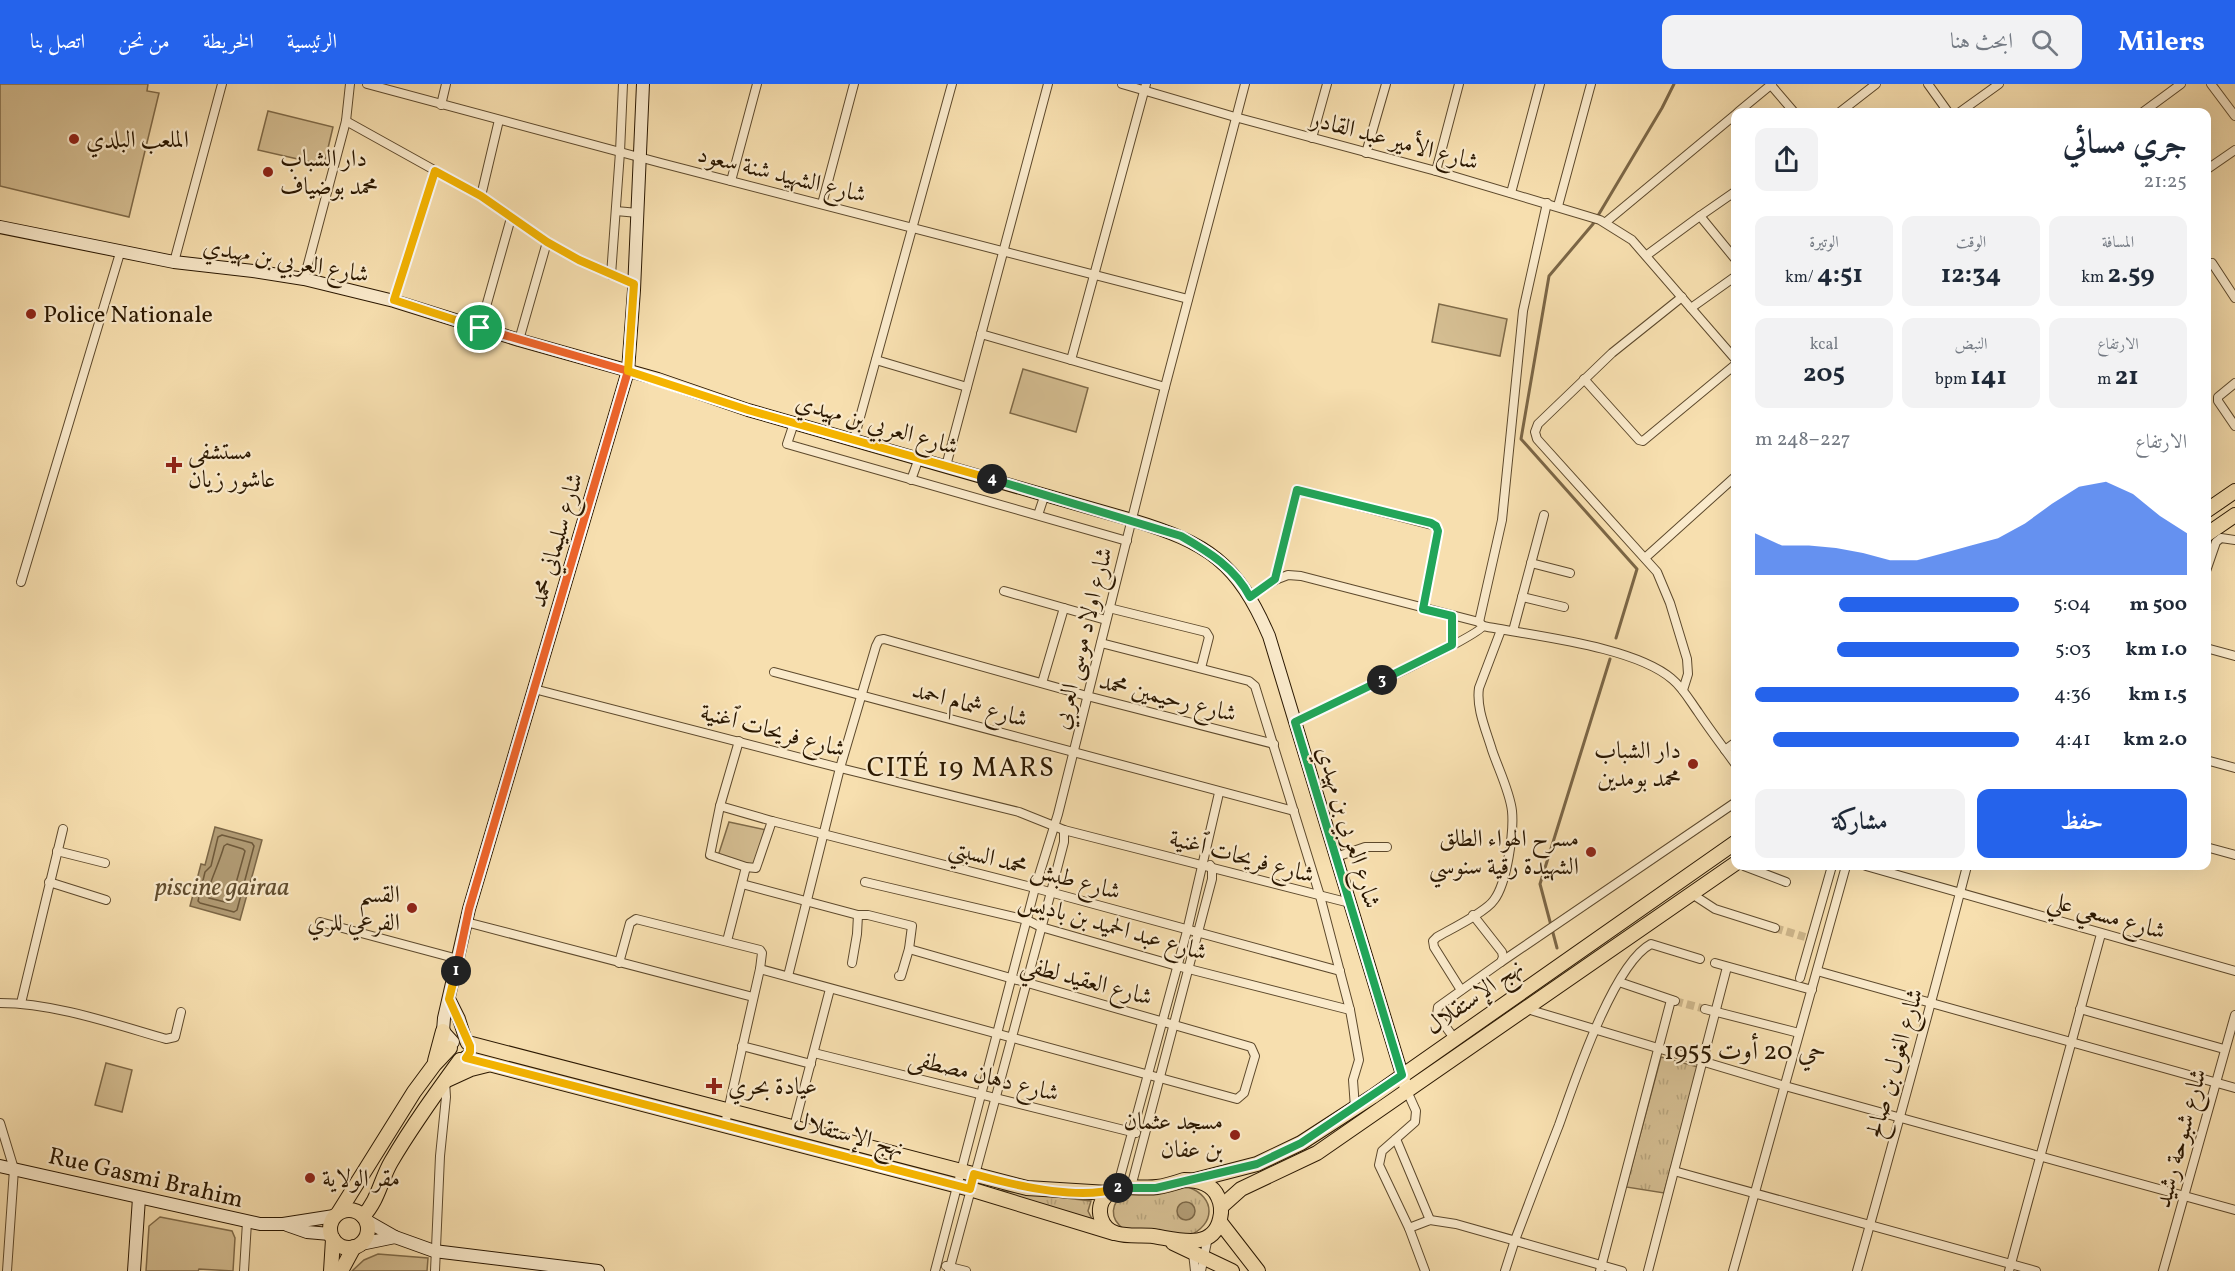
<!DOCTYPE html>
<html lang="ar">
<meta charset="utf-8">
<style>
:root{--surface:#fff;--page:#f2f2f3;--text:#1f2937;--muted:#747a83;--accent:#2563eb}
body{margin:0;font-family:Vollkorn,Amiri,serif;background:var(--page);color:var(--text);direction:rtl;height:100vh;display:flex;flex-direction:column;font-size:22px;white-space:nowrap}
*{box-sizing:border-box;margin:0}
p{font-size:20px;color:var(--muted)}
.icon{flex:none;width:33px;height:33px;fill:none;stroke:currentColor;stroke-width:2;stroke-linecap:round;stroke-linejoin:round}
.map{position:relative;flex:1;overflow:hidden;direction:ltr}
.drawer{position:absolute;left:1731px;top:24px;width:480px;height:762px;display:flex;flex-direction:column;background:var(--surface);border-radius:12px;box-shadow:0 6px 24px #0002;direction:rtl}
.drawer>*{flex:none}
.pin{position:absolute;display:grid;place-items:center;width:51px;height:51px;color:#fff;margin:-26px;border:3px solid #fff;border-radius:50%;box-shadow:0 2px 6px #0007}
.km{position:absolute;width:30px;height:30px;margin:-15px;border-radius:50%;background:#222;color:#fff;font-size:16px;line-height:30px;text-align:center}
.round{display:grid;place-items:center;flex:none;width:63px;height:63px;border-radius:12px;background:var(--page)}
.overview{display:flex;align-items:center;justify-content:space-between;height:102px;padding:0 24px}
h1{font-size:33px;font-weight:700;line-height:45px}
.figures{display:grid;grid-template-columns:repeat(3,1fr);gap:9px;height:102px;padding:6px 24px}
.figures div{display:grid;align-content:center;border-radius:12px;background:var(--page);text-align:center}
.figures b{font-size:26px;font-weight:700}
.figures small{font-size:16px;font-weight:400}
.figures p{font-size:16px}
.chart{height:168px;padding:12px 24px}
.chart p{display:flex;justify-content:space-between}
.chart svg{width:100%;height:108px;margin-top:6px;fill:var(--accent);opacity:.7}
.action{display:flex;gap:12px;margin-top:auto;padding:12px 24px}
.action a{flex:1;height:69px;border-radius:12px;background:var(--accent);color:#fff;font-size:24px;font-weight:700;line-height:69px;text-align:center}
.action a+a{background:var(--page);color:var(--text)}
ul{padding:0 24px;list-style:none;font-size:20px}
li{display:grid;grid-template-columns:96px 72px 1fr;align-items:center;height:45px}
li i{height:15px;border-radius:8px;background:var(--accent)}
header{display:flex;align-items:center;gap:36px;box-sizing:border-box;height:84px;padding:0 30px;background:var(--accent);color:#fff}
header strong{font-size:28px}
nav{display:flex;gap:33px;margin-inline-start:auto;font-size:21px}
.search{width:420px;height:54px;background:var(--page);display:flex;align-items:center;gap:15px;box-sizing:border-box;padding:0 21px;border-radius:12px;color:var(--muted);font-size:22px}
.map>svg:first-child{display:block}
</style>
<header>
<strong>Milers</strong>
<div class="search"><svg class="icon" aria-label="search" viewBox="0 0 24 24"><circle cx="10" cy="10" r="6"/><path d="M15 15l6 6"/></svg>ابحث هنا</div>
<nav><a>الرئيسية</a><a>الخريطة</a><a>من نحن</a><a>اتصل بنا</a></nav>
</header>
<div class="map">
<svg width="2235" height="1187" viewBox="0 0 2235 1187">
<defs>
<pattern id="grass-tufts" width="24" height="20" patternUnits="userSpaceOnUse" patternTransform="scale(1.5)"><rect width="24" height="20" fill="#d4bd91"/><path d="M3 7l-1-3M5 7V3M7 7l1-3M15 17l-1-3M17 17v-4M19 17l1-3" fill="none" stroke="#b6a27b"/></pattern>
</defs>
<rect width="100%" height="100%" fill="#f7dfaf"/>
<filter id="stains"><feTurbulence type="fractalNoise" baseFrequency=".00333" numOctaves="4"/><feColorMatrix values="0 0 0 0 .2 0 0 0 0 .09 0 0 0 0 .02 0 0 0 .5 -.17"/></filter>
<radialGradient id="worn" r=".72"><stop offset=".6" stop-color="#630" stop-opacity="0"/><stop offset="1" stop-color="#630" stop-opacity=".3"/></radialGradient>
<g fill="url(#grass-tufts)" stroke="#7f6a48" stroke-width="1.5">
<path d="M1661 973 1698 983 1664 1109 1626 1103Z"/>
<path d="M1188 1103C1216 1113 1216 1141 1188 1152L1124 1145C1109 1135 1110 1118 1126 1110Z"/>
<path d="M980 1104 1091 1117 1088 1127 1093 1137Z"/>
</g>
<g fill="#d4bd91" stroke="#7f6a48" stroke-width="1.5">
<path d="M0 0H148L147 7 159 9 129 133 0 102Z"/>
<path d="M268 27 333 43 324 81 258 66Z"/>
<path d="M1439 220 1507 235 1500 272 1432 258Z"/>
<path d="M1023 285 1088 304 1076 348 1010 329Z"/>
<path d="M729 738 766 746 754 781 718 772Z"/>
<path d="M106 979 132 986 122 1028 95 1021Z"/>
<path d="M160 1133 232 1147 235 1154 233 1187 199 1185 198 1187H146L149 1142Z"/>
<path d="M378 1170 428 1174 427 1187H352L364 1176Z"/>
</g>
<g fill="#b19b74" stroke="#7b6646" stroke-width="1.5">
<path d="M215 743 262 756 240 836 190 822 201 780 205 781Z"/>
<circle cx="1186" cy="1127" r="9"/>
</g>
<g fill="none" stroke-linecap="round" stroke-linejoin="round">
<g stroke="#6e593a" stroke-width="1.5">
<path d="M222 751 252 759 254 762 237 826 234 828 200 819 198 817 205 788 211 782 218 753Z"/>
<path d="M227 760 243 765 245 767 231 817 229 819 209 814 207 811C211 794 219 780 224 762Z"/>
</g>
<g stroke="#7b6646" stroke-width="3">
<path d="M1616 554 1637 485 1521 355 1549 192 1593 140 1662 24 1674 0"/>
<path d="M1557 864 1540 800 1610 575"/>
</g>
<g stroke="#ceb78c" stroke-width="8" stroke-dasharray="8 4" stroke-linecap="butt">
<path d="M1775 844 1805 853"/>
<path d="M1675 917 1705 925"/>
</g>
<defs>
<g id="street">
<path d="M367 0 661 79 1188 215"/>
<path d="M1122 0 1235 33 1436 87 1600 136 1632 156 1736 276"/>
<path d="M1770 0 1794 28"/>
<path d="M1928 0 1948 28"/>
<path d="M2211 0 2235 32"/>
<path d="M441 21 446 0"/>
<path d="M1738 28 1772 0"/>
<path d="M1840 28 1876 0"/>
<path d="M1960 28 1999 0"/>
<path d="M2143 28 2181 0"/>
<path d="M346 37 481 112 547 158 579 176 634 200"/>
<path d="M1312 54 1327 0"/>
<path d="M1366 69 1386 0"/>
<path d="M2206 86 2235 66"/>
<path d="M1436 87 1459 0"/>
<path d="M731 97 757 0"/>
<path d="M1511 109 1540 0"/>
<path d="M481 112 499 36"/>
<path d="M822 120 854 0"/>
<path d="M1558 122 1591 0"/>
<path d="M616 127 638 129"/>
<path d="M1700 132 1736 107"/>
<path d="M1606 138 1736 30"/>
<path d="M1647 171 1700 132 1736 176"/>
<path d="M174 178 222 0"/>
<path d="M2212 179 2235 214"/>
<path d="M611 191 620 68 623 0"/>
<path d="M304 195 346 37 350 0"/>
<path d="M1682 213 1612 269 1538 340 1535 348 1537 355 1657 488 1670 519 1687 575 1688 590 1683 606"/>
<path d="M394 217 435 87"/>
<path d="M1691 224 1736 192"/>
<path d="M480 244 511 134"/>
<path d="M981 250 1165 303"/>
<path d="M519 256 547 158"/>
<path d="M876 276 967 303"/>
<path d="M1071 276 1146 0"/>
<path d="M1584 295 1639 356 1643 357 1736 280"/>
<path d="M2235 299 2218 313V317L2235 342"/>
<path d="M794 339 787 360 1127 457"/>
<path d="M854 355 952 0"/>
<path d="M946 382 1048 0"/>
<path d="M911 396 919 374"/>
<path d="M1038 431 1045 410"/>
<path d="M1645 474 1736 392"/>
<path d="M1531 479 1570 489"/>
<path d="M2206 487 2216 458 2221 454 2235 456"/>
<path d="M1275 496 1288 491 1301 492 1479 538 1483 542C1478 553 1318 627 1295 638"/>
<path d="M21 498 120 169"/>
<path d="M1004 507 1106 536"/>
<path d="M1250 513 1275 496 1297 406 1436 442 1438 447 1423 525"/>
<path d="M1522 513 1564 523"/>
<path d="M1109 524 1206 548 1209 553 1201 584"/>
<path d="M1452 532V561"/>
<path d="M1479 538 1502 436 1523 227 1547 119"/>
<path d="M1483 542C1533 552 1634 562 1672 595 1683 604 1690 617 1698 628 1710 646 1723 663 1736 681"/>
<path d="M1513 547 1544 431"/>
<path d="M1101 559 1249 597 1255 602 1320 812 1350 926 1359 976 1353 996 1355 1024"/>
<path d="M2206 564 2235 572"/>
<path d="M774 588 1294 727"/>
<path d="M1042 599 1064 524"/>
<path d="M534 605 840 684 1019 728 1064 746 1350 819"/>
<path d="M739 657 720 722 710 771 746 783 756 784 772 737"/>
<path d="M1725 666 1736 658"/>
<path d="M2206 676 2235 684"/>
<path d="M720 722 772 737 1035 804 1340 887"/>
<path d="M2206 763 2235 771"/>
<path d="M57 767 105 779"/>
<path d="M1336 773 1365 763H1387"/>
<path d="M1744 782 1786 798"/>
<path d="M1866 782 2235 887"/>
<path d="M49 798 106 816"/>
<path d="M865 798 1027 836 1041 843 1177 882 1350 926"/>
<path d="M742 800 858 831H868L912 842 909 865 901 892H899"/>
<path d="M1692 810 1715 825 1775 844"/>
<path d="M320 838 458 875"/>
<path d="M466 838 753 913"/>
<path d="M727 857 746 783"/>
<path d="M1501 878 1736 718"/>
<path d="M619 879 630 839 636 835 760 866 762 869 760 885 725 1040"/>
<path d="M852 879 857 850 858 831"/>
<path d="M1715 879 1812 906"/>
<path d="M760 885 1237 1015 1244 1009 1255 972 1251 963 909 865"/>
<path d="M1817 887 2235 1004"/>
<path d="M788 892 840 684 876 562 879 556 884 555 1087 612 1274 660"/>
<path d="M1800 894 1832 782"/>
<path d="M1619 898 1675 917"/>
<path d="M1461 906 1434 863 1433 857 1437 853C1451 845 1486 828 1494 816 1507 799 1514 748 1512 727 1510 708 1498 684 1492 666 1486 646 1476 624 1479 604L1501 546"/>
<path d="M0 919C54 919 114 940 166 955L175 953 181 928"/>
<path d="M21 919 63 745"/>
<path d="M1527 925 1785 1002 2235 1126"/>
<path d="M1705 925 1799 949"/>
<path d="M2080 925 2224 965"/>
<path d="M1454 954 1437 931 1438 923 1501 878 1503 873 1502 868 1473 831"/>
<path d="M742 962 811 980"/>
<path d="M814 969 1136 1049"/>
<path d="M1407 1007 1416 1027 1415 1038 1382 1067 1379 1081 1409 1144 1425 1187"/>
<path d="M0 1039 14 1085 7 1187"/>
<path d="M794 1043 830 905"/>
<path d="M1396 1055 1430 1136"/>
<path d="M1674 1087 2036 1187"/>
<path d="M1131 1103 1212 795V784L1210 781"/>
<path d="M1117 1104 1187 847 1219 709"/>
<path d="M1409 1144 1430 1136 1456 1140 1622 1187"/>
<path d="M1193 1169 1195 1187"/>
<path d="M946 1182 966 1187"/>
<path d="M244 1187 247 1138"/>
<path d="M435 1187 440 1072 446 1013 445 997"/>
<path d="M935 1187 1035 804 1058 730 1165 303 1245 0"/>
<path d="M949 1187 1051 808 1064 758V746"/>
<path d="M1201 1187 1208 1153"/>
<path d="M1505 1187 1515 1156C1530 1117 1544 1079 1559 1041 1574 999 1613 880 1651 860L1700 875"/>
<path d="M1600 1187 1671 916"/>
<path d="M1648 1187 1727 883"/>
<path d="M1733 1187 1846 782"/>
<path d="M1857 1187C1895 1052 1932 917 1967 782"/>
<path d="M2009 1187 2101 850"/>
<path d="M2163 1187 2235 931"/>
</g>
<g id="secondary">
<path d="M0 143 174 178 253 187 304 195 394 217 519 256 658 295 748 326 1132 436C1208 459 1237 478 1269 552L1407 1007"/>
<path d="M449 915 459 935 466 957"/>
<path d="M453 958 443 947 444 934 469 825 628 287 634 206 643 0"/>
<path d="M0 1082 260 1140H283L334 1132"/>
<path d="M367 1137 395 1153 434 1167 598 1187"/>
<path d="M287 1141 307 1148 330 1150"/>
<path d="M361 1160 395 1153"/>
<path d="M134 1187 139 1114"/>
</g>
<g id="primary">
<path d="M2206 427 2235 407"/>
<path d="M2206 451 2235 431"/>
<path d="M468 959 1027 1104 1108 1109"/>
<path d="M466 974 970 1105 1114 1149"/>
<path d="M435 977 443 947"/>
<path d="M447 996 471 985 487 981"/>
<path d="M1184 1096C1198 1096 1212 1099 1218 1113 1222 1121 1222 1127 1220 1135 1213 1168 1175 1155 1153 1152 1135 1150 1108 1157 1101 1134 1099 1127 1100 1119 1105 1113 1117 1097 1140 1106 1157 1103 1166 1102 1175 1099 1184 1096Z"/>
<path d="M1195 1096 1257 1080 1301 1059 1372 1013 1736 758"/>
<path d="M1222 1122 1241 1105 1317 1069 1736 779"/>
<circle cx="349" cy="1145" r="19"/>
<path d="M339 1128 414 1008 434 981 450 964"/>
<path d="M363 1132C378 1117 381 1095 391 1078 412 1042 436 1009 460 976"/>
<path d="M1220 1138 1258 1187"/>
<path d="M1173 1159 1232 1187"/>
<path d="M331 1187 333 1155"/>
<path d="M341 1187 354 1163"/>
</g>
</defs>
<use href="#street" stroke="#5d492c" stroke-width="10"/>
<use href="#secondary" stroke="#2a1700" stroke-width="14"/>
<use href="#primary" stroke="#2a1700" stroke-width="16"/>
<use href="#street" stroke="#faeacb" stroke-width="8"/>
<use href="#secondary" stroke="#faeacb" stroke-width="12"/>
<use href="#primary" stroke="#f7dfaf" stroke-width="14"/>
</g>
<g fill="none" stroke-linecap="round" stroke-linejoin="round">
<defs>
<path id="split-1" d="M456 887 469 825 628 287 480 244"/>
<path id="split-2" d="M456 887 449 915 470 962V968L466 974 970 1105 974 1090C1013 1101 1081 1117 1118 1104"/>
<path id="split-3" d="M1118 1104H1156L1257 1080 1301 1059 1402 991 1295 638 1382 596"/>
<path id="split-4" d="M992 395 1181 452C1209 468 1235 484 1250 513L1275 495 1297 406 1431 439 1436 442 1438 447 1423 525 1452 532V561L1382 596"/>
<path id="split-5" d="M480 244 394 216 435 87 481 112 547 158 579 176 634 200 628 287 748 326 992 395"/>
</defs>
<use href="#split-1" stroke="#fff" stroke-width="12"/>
<use href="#split-2" stroke="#fff" stroke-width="12"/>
<use href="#split-3" stroke="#fff" stroke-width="12"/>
<use href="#split-4" stroke="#fff" stroke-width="12"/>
<use href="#split-5" stroke="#fff" stroke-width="12"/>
<use href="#split-1" stroke="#f0652b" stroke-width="8"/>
<use href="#split-2" stroke="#f5b400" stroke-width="8"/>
<use href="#split-3" stroke="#22a559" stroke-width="8"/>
<use href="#split-4" stroke="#22a559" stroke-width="8"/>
<use href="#split-5" stroke="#f5b400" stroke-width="8"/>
</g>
<g fill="#8f2418" stroke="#faeacb" stroke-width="2">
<circle cx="74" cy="55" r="6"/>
<circle cx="268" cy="88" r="6"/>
<circle cx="31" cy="230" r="6"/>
<path d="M171 372h6v6h6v6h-6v6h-6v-6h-6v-6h6z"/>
<circle cx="1693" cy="680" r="6"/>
<circle cx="1591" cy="768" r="6"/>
<circle cx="412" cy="824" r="6"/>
<path d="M711 993h6v6h6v6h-6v6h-6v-6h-6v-6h6z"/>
<circle cx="1235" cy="1051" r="6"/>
<circle cx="310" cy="1094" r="6"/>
</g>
<g text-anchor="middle" stroke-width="4.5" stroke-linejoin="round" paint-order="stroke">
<g font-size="24" fill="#2a1700" stroke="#faeacb" text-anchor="start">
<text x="86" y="63">الملعب البلدي</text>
<text x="280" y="82">دار الشباب<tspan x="280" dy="28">محمد بوضياف</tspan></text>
<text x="43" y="238">Police Nationale</text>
<text x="188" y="375">مستشفى<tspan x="188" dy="28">عاشور زيان</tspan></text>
<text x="1681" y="674" text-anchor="end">دار الشباب<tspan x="1681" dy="28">محمد بومدين</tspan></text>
<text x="1579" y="762" text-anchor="end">مسرح الهواء الطلق<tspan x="1579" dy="28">الشهيدة رقية سنوسي</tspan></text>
<text x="400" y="818" text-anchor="end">القسم<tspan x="400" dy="28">الفرعي للري</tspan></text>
<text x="728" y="1010">عيادة بحري</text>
<text x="1223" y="1045" text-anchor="end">مسجد عثمان<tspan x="1223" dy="28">بن عفان</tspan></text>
<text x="322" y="1102">مقر الولاية</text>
</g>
<g font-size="24" fill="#2a1700" stroke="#faeacb">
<text transform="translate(1395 56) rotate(15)" y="8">شارع الأمير عبد القادر</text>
<text transform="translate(782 90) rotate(14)" y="8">شارع الشهيد شنة سعود</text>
<text transform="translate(286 176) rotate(10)" y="8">شارع العربي بن مهيدي</text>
<text transform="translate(877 340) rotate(16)" y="8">شارع العربي بن مهيدي</text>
<text transform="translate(556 456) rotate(-74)" y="8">شارع سليماني محمد</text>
<text transform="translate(1082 554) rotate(-76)" y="8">شارع اولاد موسى العربي</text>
<text transform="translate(1168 613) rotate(14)" y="8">شارع رحيمين محمد</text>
<text transform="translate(970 620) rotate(15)" y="8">شارع شمام احمد</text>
<text transform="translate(773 646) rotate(15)" y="8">شارع فريحات ٱغنية</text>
<text transform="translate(1349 743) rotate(73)" y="8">شارع العربي بن مهيدي</text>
<text transform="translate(1242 772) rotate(15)" y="8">شارع فريحات ٱغنية</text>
<text transform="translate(1035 785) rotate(15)" y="8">شارع طبش محمد السبتي</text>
<text transform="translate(2107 831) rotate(16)" y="8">شارع مسعي علي</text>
<text transform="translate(1113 842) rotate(16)" y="8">شارع عبد الحميد بن باديس</text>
<text transform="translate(1087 896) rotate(15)" y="8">شارع العقيد لطفي</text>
<text transform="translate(1474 912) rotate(-35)" y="8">نهج الإستقلال</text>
<text transform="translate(1894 979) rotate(-74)" y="8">شارع الغول بن صالح</text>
<text transform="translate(984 991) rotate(14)" y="8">شارع دهان مصطفى</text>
<text transform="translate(849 1050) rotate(15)" y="8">نهج الإستقلال</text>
<text transform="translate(2180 1054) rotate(-75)" y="8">شارع شبوحة رشيد</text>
<text transform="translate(146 1093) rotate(13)" y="8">Rue Gasmi Brahim</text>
</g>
<g font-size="26" font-style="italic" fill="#604c2e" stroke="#faeacb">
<text x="222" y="811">piscine gairaa</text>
</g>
<g font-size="26" fill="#2a1700" stroke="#faeacb">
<text x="1745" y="975">حي 20 أوت 1955</text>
</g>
<g font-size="27" letter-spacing="1.5" fill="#2a1700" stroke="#faeacb">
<text x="961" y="692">CITÉ 19 MARS</text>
</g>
</g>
<rect width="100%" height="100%" filter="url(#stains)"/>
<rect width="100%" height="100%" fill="url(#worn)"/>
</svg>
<div class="pin" style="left:480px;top:244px;background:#1e9e55"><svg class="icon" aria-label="arrive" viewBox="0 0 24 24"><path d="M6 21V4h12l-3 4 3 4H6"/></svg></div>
<b class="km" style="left:456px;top:887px">1</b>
<b class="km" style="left:1118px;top:1104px">2</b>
<b class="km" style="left:1382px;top:596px">3</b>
<b class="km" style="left:992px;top:395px">4</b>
<section class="drawer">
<div class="overview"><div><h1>جري مسائي</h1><p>21:25</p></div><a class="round"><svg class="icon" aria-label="share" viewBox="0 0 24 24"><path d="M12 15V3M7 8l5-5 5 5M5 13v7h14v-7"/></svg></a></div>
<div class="figures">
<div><p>المسافة</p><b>2.59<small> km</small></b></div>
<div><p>الوقت</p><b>12:34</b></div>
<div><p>الوتيرة</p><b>4:51<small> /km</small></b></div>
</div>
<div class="figures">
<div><p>الارتفاع</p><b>21<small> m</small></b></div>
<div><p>النبض</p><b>141<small> bpm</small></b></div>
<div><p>kcal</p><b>205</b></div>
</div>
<div class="chart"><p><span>الارتفاع</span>227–248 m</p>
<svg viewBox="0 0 160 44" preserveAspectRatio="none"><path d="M0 44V27L10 32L20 32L30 33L40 35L50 38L60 38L70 35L80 32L90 29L100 23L110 15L120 8L130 6L140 11L150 20L160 27V44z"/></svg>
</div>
<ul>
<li><b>500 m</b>5:04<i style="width:68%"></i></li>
<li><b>1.0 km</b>5:03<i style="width:69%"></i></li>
<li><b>1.5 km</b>4:36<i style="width:100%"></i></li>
<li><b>2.0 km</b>4:41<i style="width:93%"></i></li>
</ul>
<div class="action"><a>حفظ</a><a>مشاركة</a></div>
</section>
</div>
